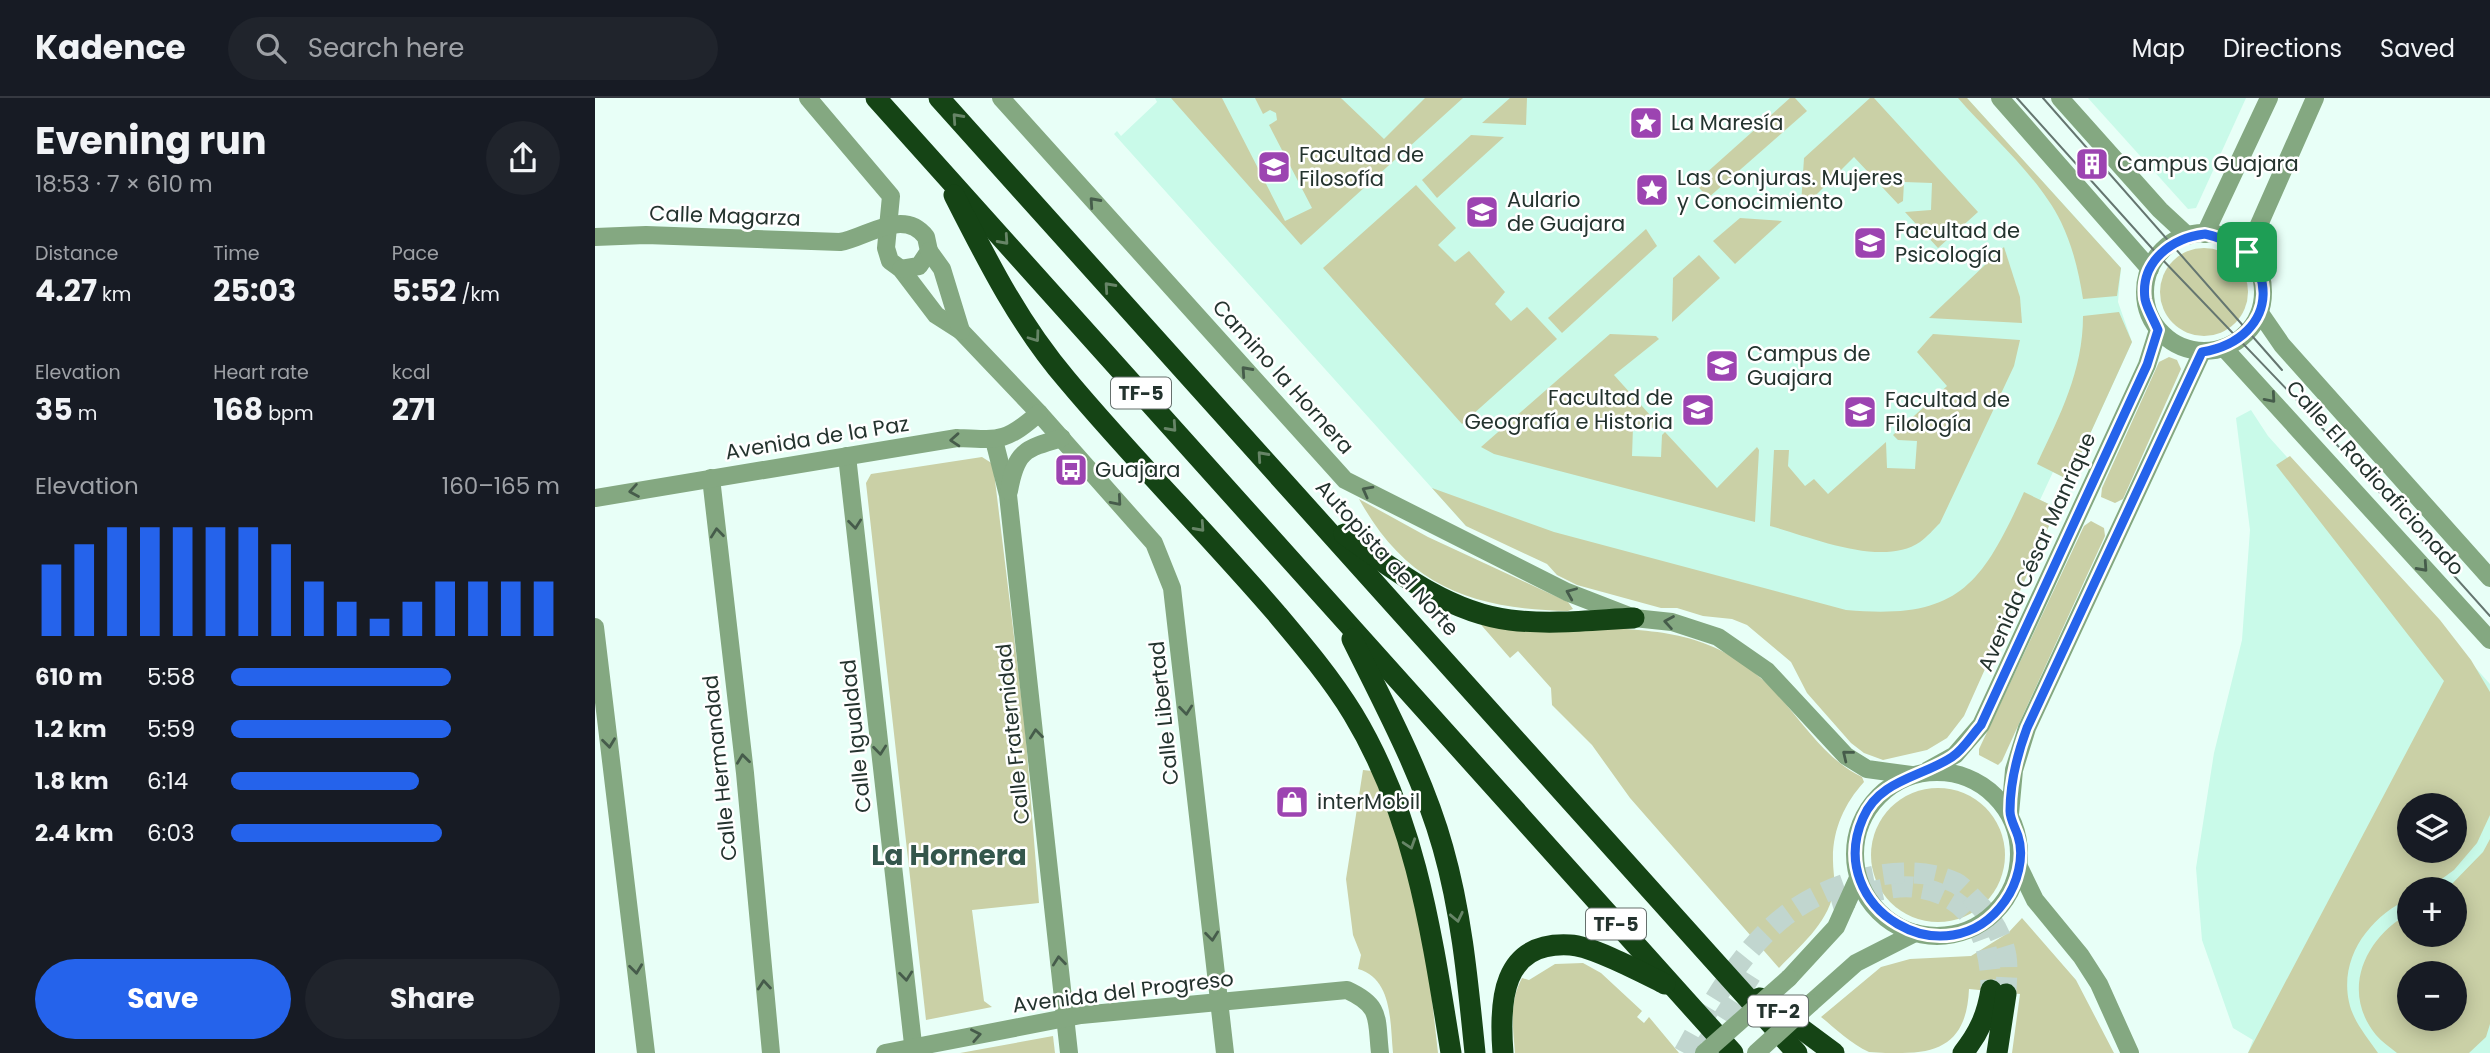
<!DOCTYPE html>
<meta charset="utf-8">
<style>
:root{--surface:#171b24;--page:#20242c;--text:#f1f3f6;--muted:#9ea1a6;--line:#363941;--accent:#2563eb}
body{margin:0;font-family:Poppins,sans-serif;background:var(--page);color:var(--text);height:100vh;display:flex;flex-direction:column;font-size:26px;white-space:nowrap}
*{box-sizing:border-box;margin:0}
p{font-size:23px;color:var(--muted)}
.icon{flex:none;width:38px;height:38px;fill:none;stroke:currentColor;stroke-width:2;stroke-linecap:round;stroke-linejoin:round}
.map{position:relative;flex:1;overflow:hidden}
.drawer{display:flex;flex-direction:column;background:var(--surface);width:595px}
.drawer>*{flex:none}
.tools{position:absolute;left:1802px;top:695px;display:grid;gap:14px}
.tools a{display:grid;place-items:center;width:70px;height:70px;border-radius:50%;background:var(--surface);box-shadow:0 4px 18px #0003;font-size:35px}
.pin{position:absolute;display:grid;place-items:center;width:60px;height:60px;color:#fff;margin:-30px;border-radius:14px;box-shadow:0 4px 10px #0006}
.round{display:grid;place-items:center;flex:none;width:74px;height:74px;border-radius:37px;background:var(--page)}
.headline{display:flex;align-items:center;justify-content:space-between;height:119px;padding:0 35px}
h1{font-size:38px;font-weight:700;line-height:52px}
.stats{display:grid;grid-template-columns:repeat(3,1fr);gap:10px;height:119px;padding:7px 35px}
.stats div{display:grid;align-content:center}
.stats b{font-size:30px;font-weight:700}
.stats small{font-size:19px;font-weight:400}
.stats p{font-size:19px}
.chart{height:196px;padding:14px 35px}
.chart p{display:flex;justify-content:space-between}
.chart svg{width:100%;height:126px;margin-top:7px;stroke:var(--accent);stroke-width:6}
.button{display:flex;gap:14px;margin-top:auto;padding:14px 35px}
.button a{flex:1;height:80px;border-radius:42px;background:var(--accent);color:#fff;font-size:28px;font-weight:700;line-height:80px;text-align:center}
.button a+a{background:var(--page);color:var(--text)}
ul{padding:0 35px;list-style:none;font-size:23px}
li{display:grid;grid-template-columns:112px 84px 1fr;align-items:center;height:52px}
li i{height:18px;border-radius:9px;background:var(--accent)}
header{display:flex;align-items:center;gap:42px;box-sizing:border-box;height:98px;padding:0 35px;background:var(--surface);border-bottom:2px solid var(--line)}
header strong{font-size:33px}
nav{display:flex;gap:38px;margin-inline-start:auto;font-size:24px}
.search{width:490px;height:63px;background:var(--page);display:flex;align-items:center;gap:18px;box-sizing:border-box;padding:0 24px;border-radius:38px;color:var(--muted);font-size:26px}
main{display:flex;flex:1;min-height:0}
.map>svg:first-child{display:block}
</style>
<header>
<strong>Kadence</strong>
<div class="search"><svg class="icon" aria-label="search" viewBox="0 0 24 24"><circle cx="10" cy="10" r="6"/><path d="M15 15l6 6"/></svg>Search here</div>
<nav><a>Map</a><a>Directions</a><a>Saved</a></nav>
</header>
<main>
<section class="drawer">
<div class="headline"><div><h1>Evening run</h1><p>18:53 · 7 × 610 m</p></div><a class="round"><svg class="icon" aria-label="share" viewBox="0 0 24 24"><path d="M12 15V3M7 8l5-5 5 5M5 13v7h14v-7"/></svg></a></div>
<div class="stats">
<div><p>Distance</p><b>4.27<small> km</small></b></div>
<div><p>Time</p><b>25:03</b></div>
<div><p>Pace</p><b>5:52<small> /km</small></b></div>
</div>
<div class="stats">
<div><p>Elevation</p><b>35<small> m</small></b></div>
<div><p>Heart rate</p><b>168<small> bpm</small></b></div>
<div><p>kcal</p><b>271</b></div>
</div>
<div class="chart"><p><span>Elevation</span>160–165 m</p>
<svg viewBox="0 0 160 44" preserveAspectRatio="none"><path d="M5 44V19M15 44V12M25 44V6M35 44V6M45 44V6M55 44V6M65 44V6M75 44V12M85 44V25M95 44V32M105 44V38M115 44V32M125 44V25M135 44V25M145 44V25M155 44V25"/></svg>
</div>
<ul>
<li><b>610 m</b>5:58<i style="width:67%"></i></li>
<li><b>1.2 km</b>5:59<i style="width:67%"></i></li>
<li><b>1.8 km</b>6:14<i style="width:57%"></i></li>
<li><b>2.4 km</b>6:03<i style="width:64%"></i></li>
</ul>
<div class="button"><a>Save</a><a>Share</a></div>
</section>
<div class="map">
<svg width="1895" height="955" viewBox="0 0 1895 955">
<rect width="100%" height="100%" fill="#e8fff7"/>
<g fill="#c9fae9" fill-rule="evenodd">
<path d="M560 0H1372L1526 170 1523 204 1537 244 1474 382 1458 374 1445 402 1462 410 1391 567 1159 527 871 428 519 36 522 33 526 38 562 4Z"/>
<path d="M1493 0H1651L1601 110 1593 111Z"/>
<path d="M1656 312 1673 338 1895 586V955H1653L1658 942 1638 930 1607 842 1601 770 1619 655 1647 542 1655 432 1641 320ZM1815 707H1860V752H1815ZM1815 791H1860V836H1815ZM1815 875H1860V920H1815Z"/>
</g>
<g fill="#cad0a6" fill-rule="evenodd">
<path d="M576 0H627L690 123 717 110 674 27 682 22 681 15 675 12 668 16 660 0H746L789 41 830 0H868L706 147Z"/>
<path d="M915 0H932L931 27 887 25Z"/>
<path d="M1195 0H1200L1212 13 1113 100 1100 85Z"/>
<path d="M1275 0H1279L1383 114 1343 150 1310 114 1336 112 1337 85 1309 84 1308 103 1303 106 1259 59 1209 109 1206 107 1209 60Z"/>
<path d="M1363 0H1372L1526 170 1522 198 1488 201C1484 175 1478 149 1466 124 1445 80 1395 37 1363 0Z"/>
<path d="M876 37 909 39 842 100 827 82Z"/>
<path d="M821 87 861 130 843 147 860 164 874 153 910 194 900 206 916 223 932 209 962 241 867 326 728 170Z"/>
<path d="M1145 120 1187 123 1140 166 1118 143Z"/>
<path d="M1051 131 1062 148 967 235 953 220Z"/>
<path d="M1409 149 1425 199 1427 225 1334 220Z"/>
<circle cx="1609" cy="194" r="44"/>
<path d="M1104 157 1125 180 1077 224 1078 180Z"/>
<path d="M1524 214 1537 244 1474 382 1442 366C1465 317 1488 273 1488 218Z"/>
<path d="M1015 236 1061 238 1064 241 1019 277 1064 327 1060 330 1038 329 1037 358 1066 359 1067 337 1070 334 1122 390 1162 349 1164 352 1160 424 899 356 886 349Z"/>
<path d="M1338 236 1425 242 1419 268 1345 425C1339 431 1332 439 1325 444 1287 470 1216 439 1175 428L1179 352H1194L1193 368 1210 388 1219 381 1233 396 1291 344 1292 370 1320 371 1322 343 1303 342 1298 337 1352 288 1322 254Z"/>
<path d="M1574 259 1582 262 1586 271 1528 401 1520 405 1506 399 1507 390 1564 264Z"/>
<path d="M1695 358 1845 522 1876 562 1895 594V717L1882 745 1859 772 1833 791H1815V800C1776 818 1744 858 1754 904 1758 923 1772 939 1783 955H1653L1849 583 1681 367ZM1815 707H1860V752H1815Z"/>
<path d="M387 359 398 366 430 629 444 805 377 812 389 903 397 909 331 922 271 385 276 376Z"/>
<path d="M837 390 959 434 1251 512C1362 522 1386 489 1429 394L1462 410 1369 618 1352 640 1332 652 1288 662 1269 655 1256 645 1212 595 1196 564 1152 527 1137 521 1108 518 1082 510H1066L982 487 962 477 952 466 871 428Z"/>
<path d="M764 401 833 439 973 504 978 511 973 513C877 511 812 488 764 401Z"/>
<path d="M1496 423 1509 430 1510 438 1407 663 1403 667 1384 657V651L1489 428Z"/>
<path d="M881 521C920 524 960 526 999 529 1065 533 1116 534 1168 582 1201 612 1226 660 1267 679L1269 684C1249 706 1237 733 1238 763 1238 774 1241 785 1238 796 1232 826 1204 849 1184 870L1035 700 997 647 957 607 956 590 923 553 915 560Z"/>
<path d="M768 672 777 673 807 750 832 857 843 955H798C795 925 798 881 763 871L766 857 758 837 751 781Z"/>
<circle cx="1343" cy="757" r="67"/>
<path d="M1895 741V926L1891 939 1874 955H1802C1795 949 1787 944 1781 937 1745 893 1770 839 1815 815V836H1860V791H1852L1888 754ZM1860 875V920H1815V875Z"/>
<path d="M1427 820 1481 882 1519 955H1417L1425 896 1374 891C1372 937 1352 955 1307 955 1297 955 1284 955 1274 954 1256 946 1241 931 1226 919L1286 869 1315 861 1376 858 1413 835Z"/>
<path d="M988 865 1006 875 1047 913 1042 919 1049 925 1054 919 1084 955H920C918 929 914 904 927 880L934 882 960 866Z"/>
<path d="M458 938 460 955H365Z"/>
</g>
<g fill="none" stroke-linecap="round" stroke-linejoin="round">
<g stroke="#c1d6cf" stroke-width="21" stroke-dasharray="21 10" stroke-linecap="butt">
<path d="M1237 806C1261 799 1291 787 1317 789 1376 795 1396 838 1396 892"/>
<path d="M1111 947 1156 877"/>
<path d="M1089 955C1115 908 1146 852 1190 818 1232 785 1310 760 1361 785 1369 789 1377 801 1384 807 1397 820 1408 840 1411 858 1413 870 1411 884 1411 896"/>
</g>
<g stroke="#84a881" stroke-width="18">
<path d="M213 0 296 98 291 150 295 163 306 171 341 217 366 233 444 315 559 445 577 490 630 955"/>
<path d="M406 0 750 382 972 494 1039 520 1077 524 1123 539 1172 573 1251 658 1272 671 1316 677"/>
<path d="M1405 0 1555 171"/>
<path d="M1465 0 1565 112 1593 138"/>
<circle cx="1609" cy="194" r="59"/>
<path d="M1610 136 1674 0"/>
<path d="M0 139 51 137 245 144C271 140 308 109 331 139L334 153 324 168 306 171"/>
<path d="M334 153 347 171 366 233"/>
<path d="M1652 154 1720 0"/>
<path d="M1665 215 1687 247 1895 480"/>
<path d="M1629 250 1895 542"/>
<path d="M399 342 413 397 474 955"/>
<path d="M252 358 319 955"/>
<path d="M116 380 150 675 176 955"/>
<path d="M414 393C421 353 429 351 467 340"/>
<path d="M0 400 362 340C405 342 411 344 444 315"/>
<path d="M0 529 51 955"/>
<path d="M1333 672 1360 657 1386 627 1552 267 1563 232"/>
<circle cx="1342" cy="756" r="82"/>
<path d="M1415 716 1419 672 1432 630 1607 254"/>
<path d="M1424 769 1440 802 1486 858 1504 886 1535 955"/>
<path d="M1194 880 1241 829 1263 780"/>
<path d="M1216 905 1261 865 1320 835"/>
<path d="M290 955 486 917 752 892C787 908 781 920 785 955"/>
</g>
<g stroke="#154415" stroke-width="21">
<path d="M281 0 1138 955"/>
<path d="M344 0 1202 955"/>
<path d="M359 97C392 162 424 226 472 282 539 362 613 436 681 515 708 547 736 580 758 616 821 720 837 838 856 955"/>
<path d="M749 436C799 472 852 514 915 522 956 527 999 522 1039 520"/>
<path d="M757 541C790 608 828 678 848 750 867 817 873 886 880 955"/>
<path d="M1165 900 1239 955"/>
<path d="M908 955C904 904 906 843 975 847 998 848 1048 875 1070 886"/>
<path d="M1368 955C1384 935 1392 917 1396 892"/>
<path d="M1402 955 1411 896"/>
</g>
<g stroke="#657670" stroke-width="2">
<path d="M1422 0 1563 157 1701 301 1895 518"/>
<path d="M1448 0 1687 272"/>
</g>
<g stroke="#84a881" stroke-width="18">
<path d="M1109 955 1194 880"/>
<path d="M1161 955 1216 905"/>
</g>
</g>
<defs><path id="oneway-chevron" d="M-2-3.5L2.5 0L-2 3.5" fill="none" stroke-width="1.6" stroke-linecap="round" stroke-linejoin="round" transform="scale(1.75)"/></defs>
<g stroke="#678567">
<use href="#oneway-chevron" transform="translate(362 20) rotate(-132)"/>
<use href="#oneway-chevron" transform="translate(409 142) rotate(48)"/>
<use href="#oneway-chevron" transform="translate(514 189) rotate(-132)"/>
<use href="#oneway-chevron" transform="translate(440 239) rotate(54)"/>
<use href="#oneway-chevron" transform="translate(577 329) rotate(48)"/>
<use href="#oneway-chevron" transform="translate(667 358) rotate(-132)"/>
<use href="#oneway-chevron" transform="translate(605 429) rotate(48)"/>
<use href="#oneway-chevron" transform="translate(815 746) rotate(72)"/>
<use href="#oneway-chevron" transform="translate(862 819) rotate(78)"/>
</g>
<g stroke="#465c4b">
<use href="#oneway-chevron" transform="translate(499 104) rotate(-132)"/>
<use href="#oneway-chevron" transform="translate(651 273) rotate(-132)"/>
<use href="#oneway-chevron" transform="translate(1676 300) rotate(49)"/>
<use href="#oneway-chevron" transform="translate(360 342) rotate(176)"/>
<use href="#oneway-chevron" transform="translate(39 393) rotate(170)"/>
<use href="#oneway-chevron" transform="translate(772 393) rotate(-152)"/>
<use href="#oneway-chevron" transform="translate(522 403) rotate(49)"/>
<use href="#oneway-chevron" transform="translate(260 426) rotate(84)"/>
<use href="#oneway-chevron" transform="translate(122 435) rotate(-96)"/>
<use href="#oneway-chevron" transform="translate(1828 469) rotate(48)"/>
<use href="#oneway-chevron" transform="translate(976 495) rotate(-157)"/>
<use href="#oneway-chevron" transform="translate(1074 524) rotate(-170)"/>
<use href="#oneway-chevron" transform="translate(591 612) rotate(84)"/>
<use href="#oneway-chevron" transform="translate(441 636) rotate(-96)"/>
<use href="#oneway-chevron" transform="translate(14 645) rotate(83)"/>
<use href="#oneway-chevron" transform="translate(285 652) rotate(84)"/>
<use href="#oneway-chevron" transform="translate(1252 657) rotate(-141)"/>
<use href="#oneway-chevron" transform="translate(148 661) rotate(-97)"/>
<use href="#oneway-chevron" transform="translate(617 838) rotate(84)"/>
<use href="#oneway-chevron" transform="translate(464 863) rotate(-96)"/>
<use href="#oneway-chevron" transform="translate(41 871) rotate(83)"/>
<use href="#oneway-chevron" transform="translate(311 878) rotate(84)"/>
<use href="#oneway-chevron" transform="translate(169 887) rotate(-95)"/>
<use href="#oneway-chevron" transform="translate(381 937) rotate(-11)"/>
</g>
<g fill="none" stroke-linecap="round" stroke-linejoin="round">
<defs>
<path id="route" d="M1610 136C1689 153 1687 241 1607 254L1432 630C1422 657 1415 683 1415 713 1415 721 1420 729 1423 738 1430 759 1422 786 1410 803 1353 884 1228 811 1268 720 1284 682 1327 679 1357 659 1368 652 1377 637 1386 627L1552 267 1563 232C1559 222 1552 211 1550 201 1545 163 1577 140 1610 136Z"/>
</defs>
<use href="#route" stroke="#fff" stroke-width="14"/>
<use href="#route" stroke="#2563eb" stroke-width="9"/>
</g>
<defs>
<symbol id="sight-square" viewBox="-11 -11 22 22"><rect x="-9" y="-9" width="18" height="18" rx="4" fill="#9c44b1" stroke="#fff"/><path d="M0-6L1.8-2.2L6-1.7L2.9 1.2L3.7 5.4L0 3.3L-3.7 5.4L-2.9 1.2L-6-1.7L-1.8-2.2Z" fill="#fff"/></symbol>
<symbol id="building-square" viewBox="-11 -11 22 22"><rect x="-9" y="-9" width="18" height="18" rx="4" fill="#9c44b1" stroke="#fff"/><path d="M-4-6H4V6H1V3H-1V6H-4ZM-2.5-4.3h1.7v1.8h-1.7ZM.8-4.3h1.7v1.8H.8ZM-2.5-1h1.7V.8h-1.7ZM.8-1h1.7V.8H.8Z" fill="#fff"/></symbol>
<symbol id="university-square" viewBox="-11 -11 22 22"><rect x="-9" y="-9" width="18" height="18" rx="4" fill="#9c44b1" stroke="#fff"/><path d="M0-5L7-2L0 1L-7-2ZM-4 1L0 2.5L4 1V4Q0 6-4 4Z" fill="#fff"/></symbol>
<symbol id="bus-square" viewBox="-11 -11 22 22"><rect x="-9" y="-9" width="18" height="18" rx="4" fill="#9c44b1" stroke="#fff"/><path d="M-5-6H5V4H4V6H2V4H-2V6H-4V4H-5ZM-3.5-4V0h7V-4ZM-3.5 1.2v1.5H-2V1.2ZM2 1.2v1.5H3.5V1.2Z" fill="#fff"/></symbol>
<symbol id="shop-square" viewBox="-11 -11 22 22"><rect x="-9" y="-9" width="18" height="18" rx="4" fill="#9c44b1" stroke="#fff"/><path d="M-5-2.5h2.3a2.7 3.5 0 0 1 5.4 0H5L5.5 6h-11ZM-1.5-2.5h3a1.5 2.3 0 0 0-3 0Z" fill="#fff"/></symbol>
</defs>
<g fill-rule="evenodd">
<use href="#sight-square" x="1032" y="6" width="38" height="38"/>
<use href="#building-square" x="1478" y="47" width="38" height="38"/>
<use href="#university-square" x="660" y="50" width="38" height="38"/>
<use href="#sight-square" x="1038" y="73" width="38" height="38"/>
<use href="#university-square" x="868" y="95" width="38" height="38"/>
<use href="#university-square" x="1256" y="126" width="38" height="38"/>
<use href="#university-square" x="1108" y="249" width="38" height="38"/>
<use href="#university-square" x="1084" y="293" width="38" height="38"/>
<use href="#university-square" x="1246" y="295" width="38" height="38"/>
<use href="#bus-square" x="457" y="353" width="38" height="38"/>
<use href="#shop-square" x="678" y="685" width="38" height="38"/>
</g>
<g text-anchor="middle" stroke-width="5" stroke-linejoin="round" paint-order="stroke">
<g fill="#fff" stroke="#66706d" stroke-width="2">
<rect x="516" y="279.5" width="60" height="31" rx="5"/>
<rect x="991" y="810.5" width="60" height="31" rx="5"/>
<rect x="1153" y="897.5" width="60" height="31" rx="5"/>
</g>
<g font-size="19" font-weight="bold" fill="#24332e">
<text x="546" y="302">TF-5</text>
<text x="1021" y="833">TF-5</text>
<text x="1183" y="920">TF-2</text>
</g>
<g font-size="21" fill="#24332e" stroke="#fff" text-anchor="start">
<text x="1076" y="32">La Maresía</text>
<text x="704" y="64">Facultad de<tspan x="704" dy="24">Filosofía</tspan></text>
<text x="1522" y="73">Campus Guajara</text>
<text x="1082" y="87">Las Conjuras. Mujeres<tspan x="1082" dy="24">y Conocimiento</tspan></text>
<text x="912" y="109">Aulario<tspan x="912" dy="24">de Guajara</tspan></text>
<text x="1300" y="140">Facultad de<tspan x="1300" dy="24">Psicología</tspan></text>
<text x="1152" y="263">Campus de<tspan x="1152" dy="24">Guajara</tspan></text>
<text x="1078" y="307" text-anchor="end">Facultad de<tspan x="1078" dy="24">Geografía e Historia</tspan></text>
<text x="1290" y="309">Facultad de<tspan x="1290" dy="24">Filología</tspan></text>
<text x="500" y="379">Guajara</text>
<text x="722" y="711">interMobil</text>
</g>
<g font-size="21" fill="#24332e" stroke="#fff">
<text transform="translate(130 118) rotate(2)" y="7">Calle Magarza</text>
<text transform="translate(688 279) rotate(48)" y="7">Camino la Hornera</text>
<text transform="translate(222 340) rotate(-9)" y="7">Avenida de la Paz</text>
<text transform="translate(1780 380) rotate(48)" y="7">Calle El Radioaficionado</text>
<text transform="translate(1442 454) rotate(-66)" y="7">Avenida César Manrique</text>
<text transform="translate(792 460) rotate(48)" y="7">Autopista del Norte</text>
<text transform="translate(569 615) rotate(-96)" y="7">Calle Libertad</text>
<text transform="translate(418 636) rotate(-96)" y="7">Calle Fraternidad</text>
<text transform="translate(261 638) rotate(-96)" y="7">Calle Igualdad</text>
<text transform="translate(125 670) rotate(-96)" y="7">Calle Hermandad</text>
<text transform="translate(528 894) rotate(-7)" y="7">Avenida del Progreso</text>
</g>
<g font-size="28" font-weight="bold" fill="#34564c" stroke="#fff">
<text x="354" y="767">La Hornera</text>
</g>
</g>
</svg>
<div class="tools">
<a><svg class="icon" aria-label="layers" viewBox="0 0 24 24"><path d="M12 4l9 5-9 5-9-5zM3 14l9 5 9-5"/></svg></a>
<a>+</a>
<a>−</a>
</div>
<div class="pin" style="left:1652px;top:154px;background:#1e9e55"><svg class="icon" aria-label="arrive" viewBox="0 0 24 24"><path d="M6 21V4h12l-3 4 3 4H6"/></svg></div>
</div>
</main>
